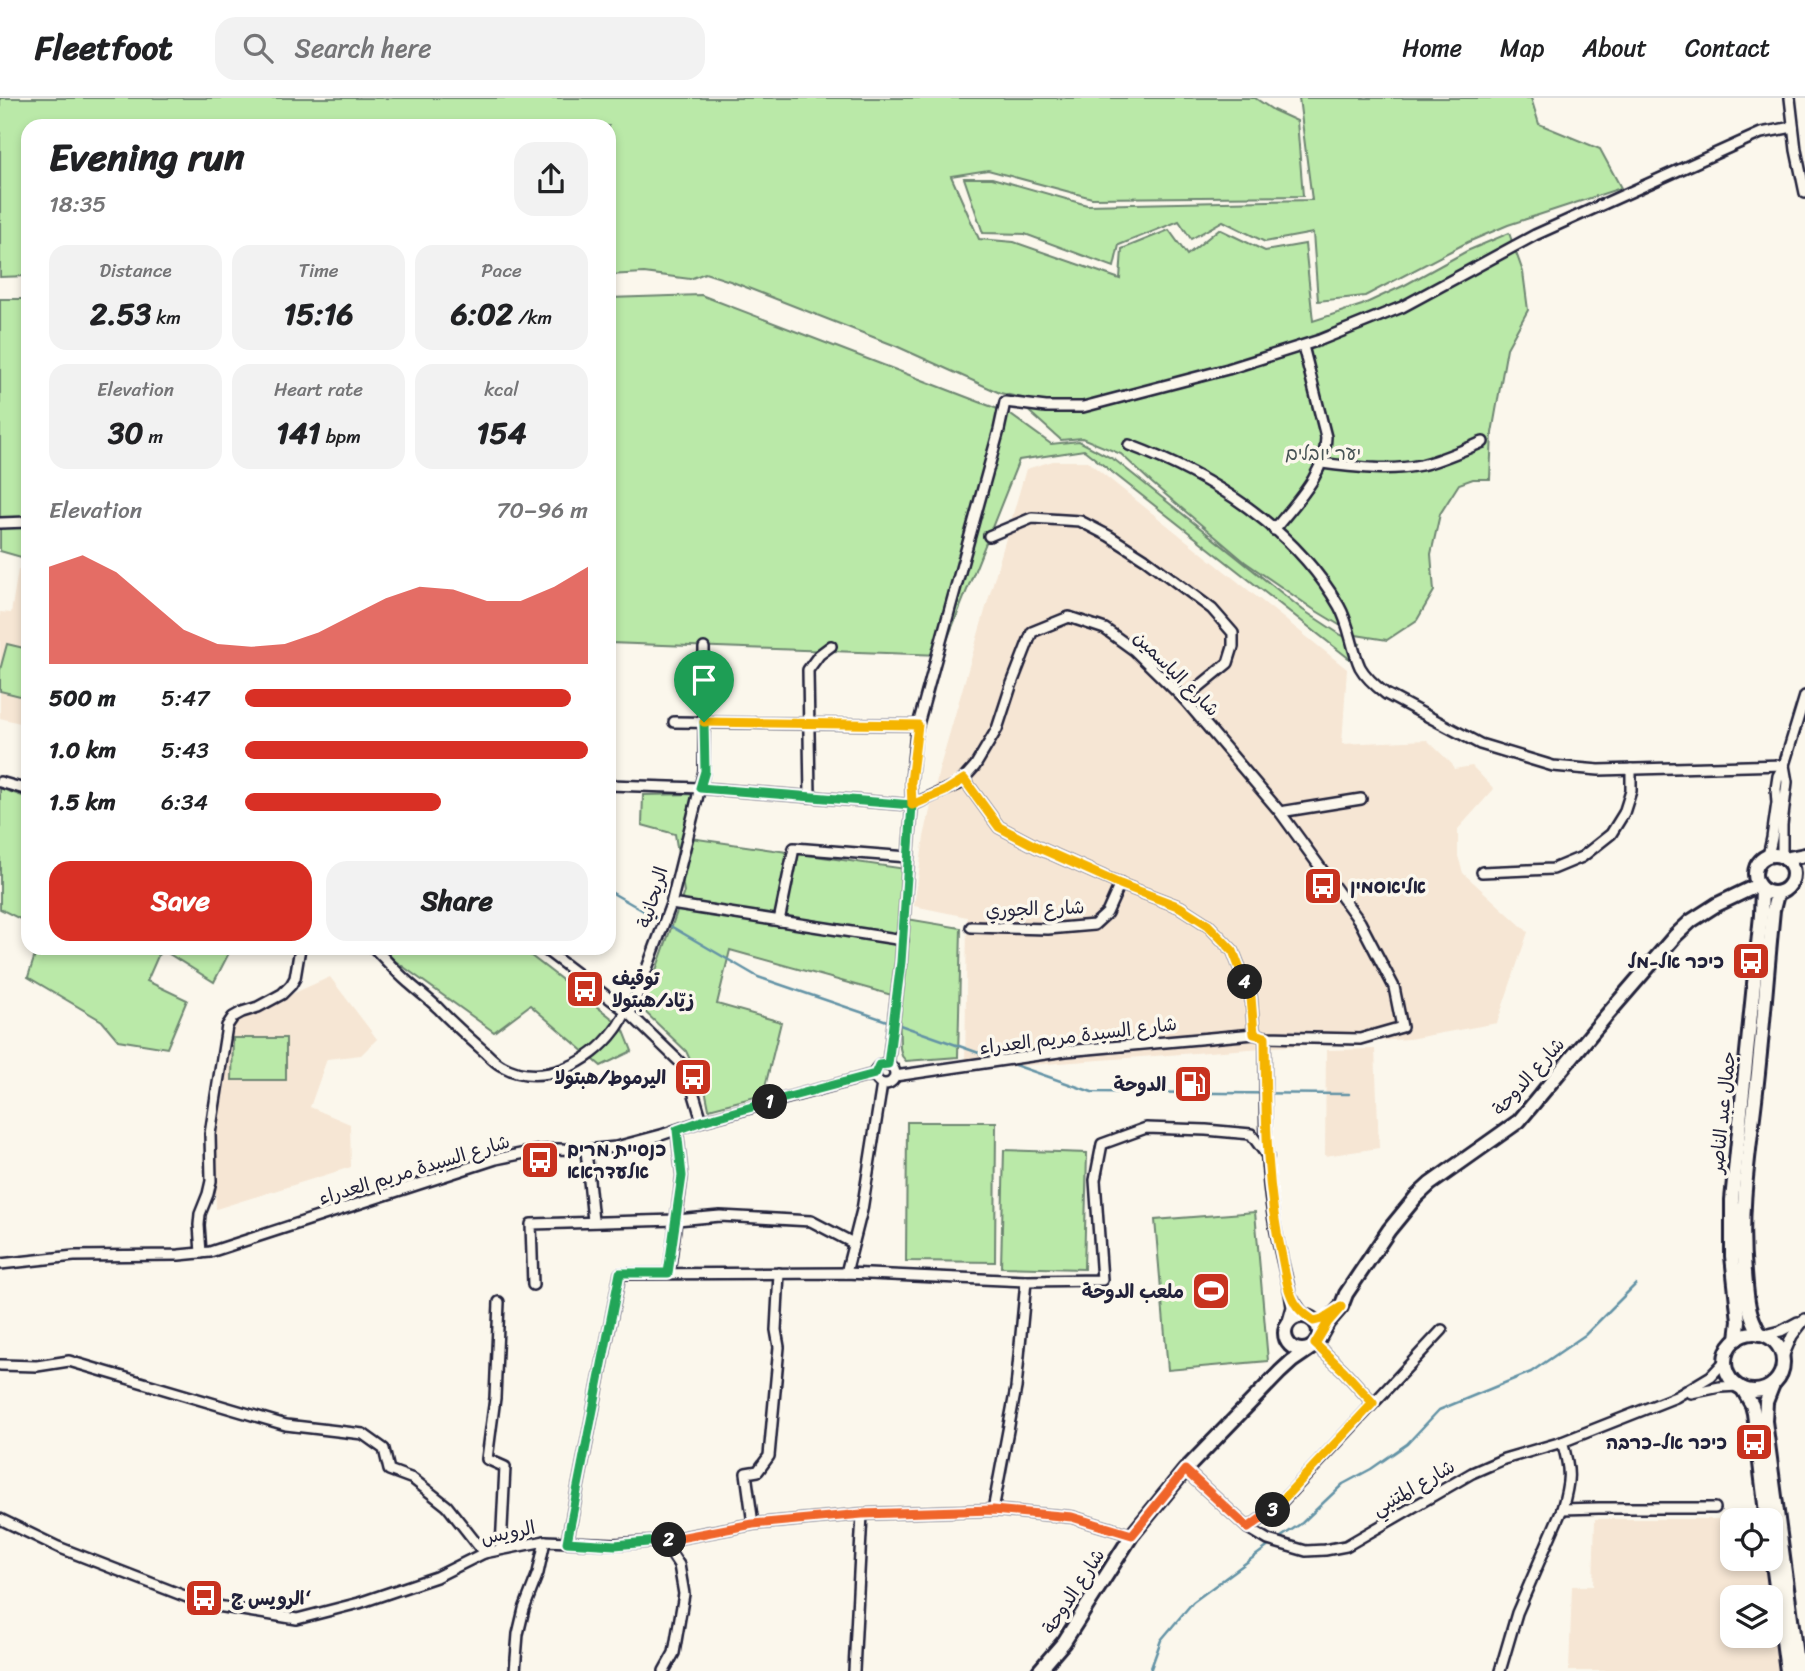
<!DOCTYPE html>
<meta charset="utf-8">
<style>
:root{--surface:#fff;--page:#f2f2f2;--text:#202124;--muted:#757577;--line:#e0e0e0;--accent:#d93025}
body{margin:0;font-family:Sriracha,"Playpen Sans Arabic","Playpen Sans Hebrew",sans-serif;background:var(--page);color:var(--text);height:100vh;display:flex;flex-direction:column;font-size:26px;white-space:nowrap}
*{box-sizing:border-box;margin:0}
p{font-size:23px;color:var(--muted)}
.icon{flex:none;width:38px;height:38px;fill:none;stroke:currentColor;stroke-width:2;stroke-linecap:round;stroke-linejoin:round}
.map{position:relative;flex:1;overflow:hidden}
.drawer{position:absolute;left:21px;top:21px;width:595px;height:836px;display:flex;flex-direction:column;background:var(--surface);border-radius:21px;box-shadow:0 4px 10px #0003}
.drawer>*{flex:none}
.buttons{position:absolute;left:1720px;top:1410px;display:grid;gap:14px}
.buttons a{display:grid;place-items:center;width:63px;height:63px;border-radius:14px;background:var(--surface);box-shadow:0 4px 10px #0003;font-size:35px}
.pin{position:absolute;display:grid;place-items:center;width:60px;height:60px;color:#fff;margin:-72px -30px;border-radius:50% 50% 50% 0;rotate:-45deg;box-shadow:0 0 7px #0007}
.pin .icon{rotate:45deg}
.km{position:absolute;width:35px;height:35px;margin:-18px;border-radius:50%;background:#222;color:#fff;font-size:19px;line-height:35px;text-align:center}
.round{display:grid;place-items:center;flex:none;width:74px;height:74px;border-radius:21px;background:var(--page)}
.overview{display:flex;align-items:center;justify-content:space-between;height:119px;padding:0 28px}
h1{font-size:38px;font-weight:700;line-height:52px}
.figures{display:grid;grid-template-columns:repeat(3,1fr);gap:10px;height:119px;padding:7px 28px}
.figures div{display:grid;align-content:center;border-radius:18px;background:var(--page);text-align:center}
.figures b{font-size:30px;font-weight:700}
.figures small{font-size:19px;font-weight:400}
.figures p{font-size:19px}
.chart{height:196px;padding:14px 28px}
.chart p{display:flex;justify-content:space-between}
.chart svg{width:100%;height:126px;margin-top:7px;fill:var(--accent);opacity:.7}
.cta{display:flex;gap:14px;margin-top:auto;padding:14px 28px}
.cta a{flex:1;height:80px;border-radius:21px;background:var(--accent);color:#fff;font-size:28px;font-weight:700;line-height:80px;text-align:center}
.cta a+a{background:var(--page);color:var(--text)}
ul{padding:0 28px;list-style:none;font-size:23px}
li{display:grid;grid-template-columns:112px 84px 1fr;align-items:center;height:52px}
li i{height:18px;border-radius:9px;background:var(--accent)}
header{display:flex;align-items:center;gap:42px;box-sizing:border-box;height:98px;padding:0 35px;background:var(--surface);border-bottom:2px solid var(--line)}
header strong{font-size:33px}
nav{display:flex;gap:38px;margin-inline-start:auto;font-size:24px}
.search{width:490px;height:63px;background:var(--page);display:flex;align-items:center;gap:18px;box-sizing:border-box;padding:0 24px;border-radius:21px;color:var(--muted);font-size:26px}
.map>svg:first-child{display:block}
</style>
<header>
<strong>Fleetfoot</strong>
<div class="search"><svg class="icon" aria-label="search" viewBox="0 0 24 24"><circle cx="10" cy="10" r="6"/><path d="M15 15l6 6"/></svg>Search here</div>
<nav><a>Home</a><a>Map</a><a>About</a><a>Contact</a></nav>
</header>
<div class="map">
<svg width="1805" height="1573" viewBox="0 0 1805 1573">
<rect width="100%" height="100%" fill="#fbf7ec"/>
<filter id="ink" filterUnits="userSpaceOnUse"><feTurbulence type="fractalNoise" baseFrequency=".0143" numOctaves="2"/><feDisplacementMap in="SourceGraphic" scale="14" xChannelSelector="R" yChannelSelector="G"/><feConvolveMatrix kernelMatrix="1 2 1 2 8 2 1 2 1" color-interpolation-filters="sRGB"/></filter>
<g filter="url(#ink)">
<g fill="#f6e6d4" fill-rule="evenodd">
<path d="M1053 363H1087L1347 571 1342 646 1427 642 1452 666 1454 671 1472 668 1494 691 1458 731V758L1463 775 1528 834 1497 925 1409 941 1302 947 965 972 967 819 914 808 924 739 939 672 1026 371Z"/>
<path d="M18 472 28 473V627L0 620V514L11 515Z"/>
<path d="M330 879 377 941 361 957 327 961 310 1009 350 1026 351 1069 216 1111 213 1026 229 924Z"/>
<path d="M1375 951 1379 1050 1325 1058 1326 952Z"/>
<path d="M1595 1421H1757V1423H1732V1461H1764L1773 1512 1788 1573H1569L1572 1488H1593ZM1732 1500H1771V1538H1732Z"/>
</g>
<g fill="#bae9a8" stroke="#6e8672" stroke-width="2">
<path d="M0 0H1255L1273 12 1297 23 1303 98 1092 100 988 72 951 78 979 141 1014 144 1120 181 1122 151 1169 132 1187 157 1219 131 1265 153 1305 146 1313 223 1362 207 1405 187 1467 153 1509 135 1523 174 1528 212 1507 250 1492 335 1490 381H1473L1459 386 1440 416 1431 456 1434 493 1417 522 1387 542 1356 537 1313 511 1245 464 1152 385 1121 356 1082 340 1061 342 1024 309 1023 300 1000 295 896 248 730 183 705 175 690 181 644 175 609 177V28H28V178L0 179Z"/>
<path d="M1299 0H1531L1539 26 1600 51 1621 90 1508 127 1468 144 1365 198 1318 203 1313 135 1265 144 1223 123 1191 141 1179 123 1119 147 1114 169 1025 136 983 135 964 80H992L1087 107 1312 102Z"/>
<path d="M701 197 1008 315 1051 346 1079 343 1115 362 1303 512 1341 537 1360 546 1351 562 1084 352 1019 362 941 557 609 545V200Z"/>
<path d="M0 201H28V461L0 453Z"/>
<path d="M7 546 28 551V600L0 593V572Z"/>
<path d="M0 690 28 700V825L0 811Z"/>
<path d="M696 696 690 740 913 772 907 821 961 830 958 959 906 963 902 958 900 950 899 899 730 852 717 906 781 924 763 997 709 1011 706 996 686 953 642 911 684 794 675 736 642 727 643 697Z"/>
<path d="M37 851V850L231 851 214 884 161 851 147 883 187 902 167 950 118 942 102 923 28 879Z"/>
<path d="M386 851H522L622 928 632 953 601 968 530 907 494 934 387 857Z"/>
<path d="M233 940H286V982H232Z"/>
<path d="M907 1024H996L995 1164 906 1163Z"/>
<path d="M1004 1052 1087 1055 1084 1171 1001 1169Z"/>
<path d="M1255 1114 1268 1263 1168 1272 1155 1122Z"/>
</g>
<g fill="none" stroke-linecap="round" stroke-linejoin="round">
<g stroke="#6493a6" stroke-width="2.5">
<path d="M609 793 661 823"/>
<path d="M667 826 758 879 890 924"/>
<path d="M897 926 993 960"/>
<path d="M1009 965 1092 994 1349 996"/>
<path d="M1278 1441 1302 1425 1343 1386 1371 1371 1407 1346 1439 1312 1531 1274 1585 1237 1636 1186"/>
<path d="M1150 1573 1161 1542 1193 1504 1270 1447"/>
</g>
<defs>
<g id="street">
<path d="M1790 0 1796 52 1805 95"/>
<path d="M1129 347C1212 378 1293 429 1339 508 1350 527 1351 549 1360 569 1366 580 1377 589 1386 596L1480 646 1553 668 1599 672 1784 667"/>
<path d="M1321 365C1354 369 1388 374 1421 367 1442 362 1463 352 1483 344"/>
<path d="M0 425 28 424"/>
<path d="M1274 432C1296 404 1326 376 1326 339L1303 248"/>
<path d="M989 438 1032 420 1080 423 1109 438 1145 461 1212 511 1233 535V549L1228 565 1184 601"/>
<path d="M674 624 918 627"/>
<path d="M964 681 999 729 1039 750 1120 786 1180 809 1208 827 1233 853 1251 899 1254 936"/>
<path d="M0 684 28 692"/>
<path d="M609 687 700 690 912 707 959 686 975 668 997 631 1011 588 1032 534 1069 519 1105 531 1134 552 1184 601 1280 714"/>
<path d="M810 699 808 572 819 557 831 548"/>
<path d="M1768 758 1772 740 1777 705 1776 691 1778 678 1784 667 1805 598"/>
<path d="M1782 759V727L1787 684 1784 667"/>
<path d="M1482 774 1553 771 1582 759 1611 736 1624 715 1631 693V671"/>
<path d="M671 806 903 842"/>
<path d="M779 823 794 750 908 759"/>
<path d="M971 829 1048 831 1094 827 1107 815 1120 786"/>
<path d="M543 850 630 916 686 970 702 1023"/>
<path d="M375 851C386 862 397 875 409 885 419 894 429 901 438 910 453 926 469 940 485 954 490 959 496 965 502 968 541 990 591 965 615 932 620 926 623 919 626 913"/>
<path d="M630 916 671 806 704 673V550"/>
<path d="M1265 939C1266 998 1263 1058 1273 1117 1277 1143 1284 1169 1290 1195L1292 1209 1286 1230"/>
<circle cx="885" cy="976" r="10"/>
<path d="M888 966 901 864 912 707 911 684 916 634 999 332 1005 304 1046 309H1083L1228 271 1320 242 1402 209 1535 137 1761 35 1793 29"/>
<path d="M895 978 1066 953 1254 936 1265 939 1360 941 1402 929 1394 889 1360 824 1280 714 1361 701"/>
<path d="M586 1052 593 1123"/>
<path d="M201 1155 199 1127 200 1116 208 1096 211 1083 210 1036 227 928 233 919 242 914 258 909 282 896 291 887 295 880 300 850"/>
<path d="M0 1166 74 1158 179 1157 210 1154 496 1061 535 1053 558 1051 586 1052 616 1049 661 1037 702 1023 875 976"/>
<path d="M669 1175 682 1078 677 1032"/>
<path d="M846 1175 862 1112 882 986"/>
<path d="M533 1187 531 1126 677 1122 720 1118 811 1123 853 1145"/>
<path d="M1292 1200 1301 1213 1307 1219"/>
<path d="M499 1204 495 1300 487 1361 505 1369 501 1450"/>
<path d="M1765 1237 1781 1233 1798 1224"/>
<path d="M1315 1246 1343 1272 1373 1305"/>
<path d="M1783 1259 1792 1238 1805 1221"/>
<path d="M0 1267 37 1268 69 1263 286 1327 363 1336 384 1351 389 1372 413 1381 447 1408 484 1455"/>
<path d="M1691 1295 1720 1289 1739 1288"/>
<path d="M1185 1372 1248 1430 1268 1442 1306 1453 1325 1452 1346 1448 1472 1375 1504 1361 1562 1344 1676 1299 1711 1278 1725 1263"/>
<path d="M1562 1411 1599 1410H1715"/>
<path d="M993 1412 1016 1290 1026 1183"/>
<path d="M0 1421 58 1449 205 1506 297 1521 359 1505 436 1479 484 1455 545 1443 615 1446 663 1443 753 1426 862 1416 993 1412 1072 1419 1132 1437"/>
<path d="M753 1426 746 1375 758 1373 769 1358 779 1249 776 1232 779 1175"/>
<path d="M1248 1430 1275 1411 1442 1232"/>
<path d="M663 1443 679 1467 684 1496 674 1555 664 1573"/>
<path d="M567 1444 620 1176 846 1175 1026 1183 1102 1182 1095 1082 1102 1046 1146 1030 1206 1032 1251 1036 1268 1059"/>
<path d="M515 1573 518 1536 524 1511 538 1475 545 1443"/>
<path d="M854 1573 862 1416"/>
<path d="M1500 1573 1517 1515 1562 1411C1570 1383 1571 1373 1562 1344"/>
</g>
<g id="secondary">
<circle cx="1774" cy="776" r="19"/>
<path d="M1785 761 1805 757"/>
<circle cx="1302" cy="1235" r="17"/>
<circle cx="1754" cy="1264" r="29"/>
<path d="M1760 1236C1747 1214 1747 1199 1745 1174 1739 1112 1749 1055 1756 993 1763 933 1767 872 1773 812L1777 796"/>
<path d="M1737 1241 1739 1223 1732 1158V1102L1761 817 1762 791"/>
<path d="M1318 1242 1328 1224 1341 1209 1346 1196 1389 1132 1416 1099 1430 1086 1519 1023 1606 918 1675 838 1691 823 1716 807 1758 787"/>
<path d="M1773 1286 1766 1304 1765 1323 1798 1573"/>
<path d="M1742 1290 1752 1307 1754 1315 1767 1423"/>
<path d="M1771 1450 1787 1573"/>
<path d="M1039 1573 1064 1544 1132 1437 1185 1372 1280 1274 1292 1263 1311 1250"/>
</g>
</defs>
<use href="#street" stroke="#22223b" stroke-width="14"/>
<use href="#secondary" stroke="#22223b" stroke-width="18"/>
<use href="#street" stroke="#fbf7ec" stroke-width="9"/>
<use href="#secondary" stroke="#fbf7ec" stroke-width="12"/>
</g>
</g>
<g fill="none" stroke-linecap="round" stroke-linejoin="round" filter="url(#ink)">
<defs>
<path id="split-1" d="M704 624 705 673 700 690 912 707 901 864 888 966 879 967 875 976 770 1004"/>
<path id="split-2" d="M669 1442 615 1447 567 1444 620 1175H668L682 1078 677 1032 702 1023 770 1004"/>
<path id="split-3" d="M669 1442 753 1426 862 1416 993 1412 1072 1419 1132 1437 1185 1372 1248 1430 1273 1412"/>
<path id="split-4" d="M1245 884 1251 899 1254 936 1265 939C1266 1014 1265 1085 1282 1159 1285 1174 1287 1192 1295 1205 1300 1214 1307 1218 1314 1223L1322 1221 1341 1209 1328 1224 1315 1246 1343 1272 1373 1305 1273 1412"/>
<path id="split-5" d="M704 624 918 627 911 684 912 707 945 693 964 681 999 729 1039 750 1120 786 1180 809 1208 827 1233 853 1245 884"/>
</defs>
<use href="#split-1" stroke="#fff" stroke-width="14"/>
<use href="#split-2" stroke="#fff" stroke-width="14"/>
<use href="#split-3" stroke="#fff" stroke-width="14"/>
<use href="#split-4" stroke="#fff" stroke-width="14"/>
<use href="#split-5" stroke="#fff" stroke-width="14"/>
<use href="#split-1" stroke="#22a559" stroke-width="9"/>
<use href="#split-2" stroke="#22a559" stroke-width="9"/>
<use href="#split-3" stroke="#f0652b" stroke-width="9"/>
<use href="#split-4" stroke="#f5b400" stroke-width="9"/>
<use href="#split-5" stroke="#f5b400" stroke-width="9"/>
</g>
<defs>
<symbol id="bus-square" viewBox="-11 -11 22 22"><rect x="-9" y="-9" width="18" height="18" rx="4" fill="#c8321e" stroke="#fbf7ec"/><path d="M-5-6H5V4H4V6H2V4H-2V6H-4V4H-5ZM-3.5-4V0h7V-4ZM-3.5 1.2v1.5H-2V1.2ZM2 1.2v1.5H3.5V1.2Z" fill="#fff"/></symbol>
<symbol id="fuel-square" viewBox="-11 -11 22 22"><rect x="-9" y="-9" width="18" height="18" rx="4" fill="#c8321e" stroke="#fbf7ec"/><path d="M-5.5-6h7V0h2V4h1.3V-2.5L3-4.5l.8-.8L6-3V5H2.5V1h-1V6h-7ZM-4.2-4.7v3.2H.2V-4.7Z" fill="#fff"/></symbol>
<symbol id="stadium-square" viewBox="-11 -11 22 22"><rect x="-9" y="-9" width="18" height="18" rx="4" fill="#c8321e" stroke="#fbf7ec"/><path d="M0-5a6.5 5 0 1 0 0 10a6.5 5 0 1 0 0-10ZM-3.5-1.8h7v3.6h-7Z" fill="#fff"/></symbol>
</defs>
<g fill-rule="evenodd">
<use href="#bus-square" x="1301" y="766" width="44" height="44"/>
<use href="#bus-square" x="1729" y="841" width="44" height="44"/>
<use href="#bus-square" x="563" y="869" width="44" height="44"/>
<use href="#bus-square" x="671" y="957" width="44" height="44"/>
<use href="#fuel-square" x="1171" y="964" width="44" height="44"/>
<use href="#bus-square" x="518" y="1040" width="44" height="44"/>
<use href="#stadium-square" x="1189" y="1171" width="44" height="44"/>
<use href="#bus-square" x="1732" y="1322" width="44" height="44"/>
<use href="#bus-square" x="182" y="1478" width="44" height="44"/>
</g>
<g text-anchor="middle" stroke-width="7" stroke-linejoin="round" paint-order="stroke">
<g font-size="19" fill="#485456" stroke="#fbf7ec">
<text x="1323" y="362">יער יובלים</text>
</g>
<g font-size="19" fill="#22223b" stroke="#fbf7ec">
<text transform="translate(1177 575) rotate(45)" y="7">شارع الياسمين</text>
<text transform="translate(652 799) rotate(-73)" y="7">الريحانية</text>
<text transform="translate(1035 810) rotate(-2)" y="7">شارع الجوري</text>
<text transform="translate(1078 937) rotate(-7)" y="7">شارع السيدة مريم العدراء</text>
<text transform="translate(1528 978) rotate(-48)" y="7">شارع الدوحة</text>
<text transform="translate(1722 1014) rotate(-84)" y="7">جمال عبد الناصر</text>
<text transform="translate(414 1071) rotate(-17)" y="7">شارع السيدة مريم العدراء</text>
<text transform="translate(1413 1389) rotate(-30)" y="7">شارع المتنبي</text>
<text transform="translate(508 1434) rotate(-12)" y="7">الرويس</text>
<text transform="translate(1073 1493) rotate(-57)" y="7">شارع الدوحة</text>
</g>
<g font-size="19" font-weight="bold" fill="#22223b" stroke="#fbf7ec" text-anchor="end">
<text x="1350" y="795" text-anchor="start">אליאסמין</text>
<text x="1724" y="870">כיכר אל-מל</text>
<text x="612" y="887" text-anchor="start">توقيف<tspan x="612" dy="22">زيّاد/هبتولا</tspan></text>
<text x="666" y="986">اليرموط/هبتولا</text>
<text x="1166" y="993">الدوحة</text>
<text x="567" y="1058" text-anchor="start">כנסיית מרים<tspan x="567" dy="22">אלעדראא</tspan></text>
<text x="1184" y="1200">ملعب الدوحة</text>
<text x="1727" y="1351">כיכר אל-כרבה</text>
<text x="231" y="1507" text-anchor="start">الرويس ج‘</text>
</g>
</g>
</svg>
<div class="buttons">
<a><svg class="icon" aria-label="locate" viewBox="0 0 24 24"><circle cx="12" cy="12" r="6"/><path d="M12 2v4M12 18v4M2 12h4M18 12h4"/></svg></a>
<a><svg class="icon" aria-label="layers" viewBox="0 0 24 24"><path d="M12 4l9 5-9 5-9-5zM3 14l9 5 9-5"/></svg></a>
</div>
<div class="pin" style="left:704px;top:624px;background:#1e9e55"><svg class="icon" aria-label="arrive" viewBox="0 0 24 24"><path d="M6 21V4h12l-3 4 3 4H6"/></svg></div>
<b class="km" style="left:770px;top:1004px">1</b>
<b class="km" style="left:669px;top:1442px">2</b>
<b class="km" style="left:1273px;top:1412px">3</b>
<b class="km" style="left:1245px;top:884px">4</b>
<section class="drawer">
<div class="overview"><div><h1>Evening run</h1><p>18:35</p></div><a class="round"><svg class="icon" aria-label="share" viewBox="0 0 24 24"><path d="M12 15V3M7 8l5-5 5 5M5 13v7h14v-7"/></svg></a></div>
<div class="figures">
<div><p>Distance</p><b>2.53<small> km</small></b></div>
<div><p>Time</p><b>15:16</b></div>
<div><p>Pace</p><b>6:02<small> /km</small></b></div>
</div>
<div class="figures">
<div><p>Elevation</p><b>30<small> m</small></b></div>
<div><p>Heart rate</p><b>141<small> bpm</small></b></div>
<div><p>kcal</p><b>154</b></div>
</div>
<div class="chart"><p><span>Elevation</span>70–96 m</p>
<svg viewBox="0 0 160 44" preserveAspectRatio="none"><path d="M0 44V10L10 6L20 12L30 22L40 32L50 37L60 38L70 37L80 33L90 27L100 21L110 17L120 18L130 22L140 22L150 17L160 10V44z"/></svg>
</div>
<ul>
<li><b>500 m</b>5:47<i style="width:95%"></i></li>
<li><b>1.0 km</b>5:43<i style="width:100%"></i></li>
<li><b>1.5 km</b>6:34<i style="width:57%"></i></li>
</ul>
<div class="cta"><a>Save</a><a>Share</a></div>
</section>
</div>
